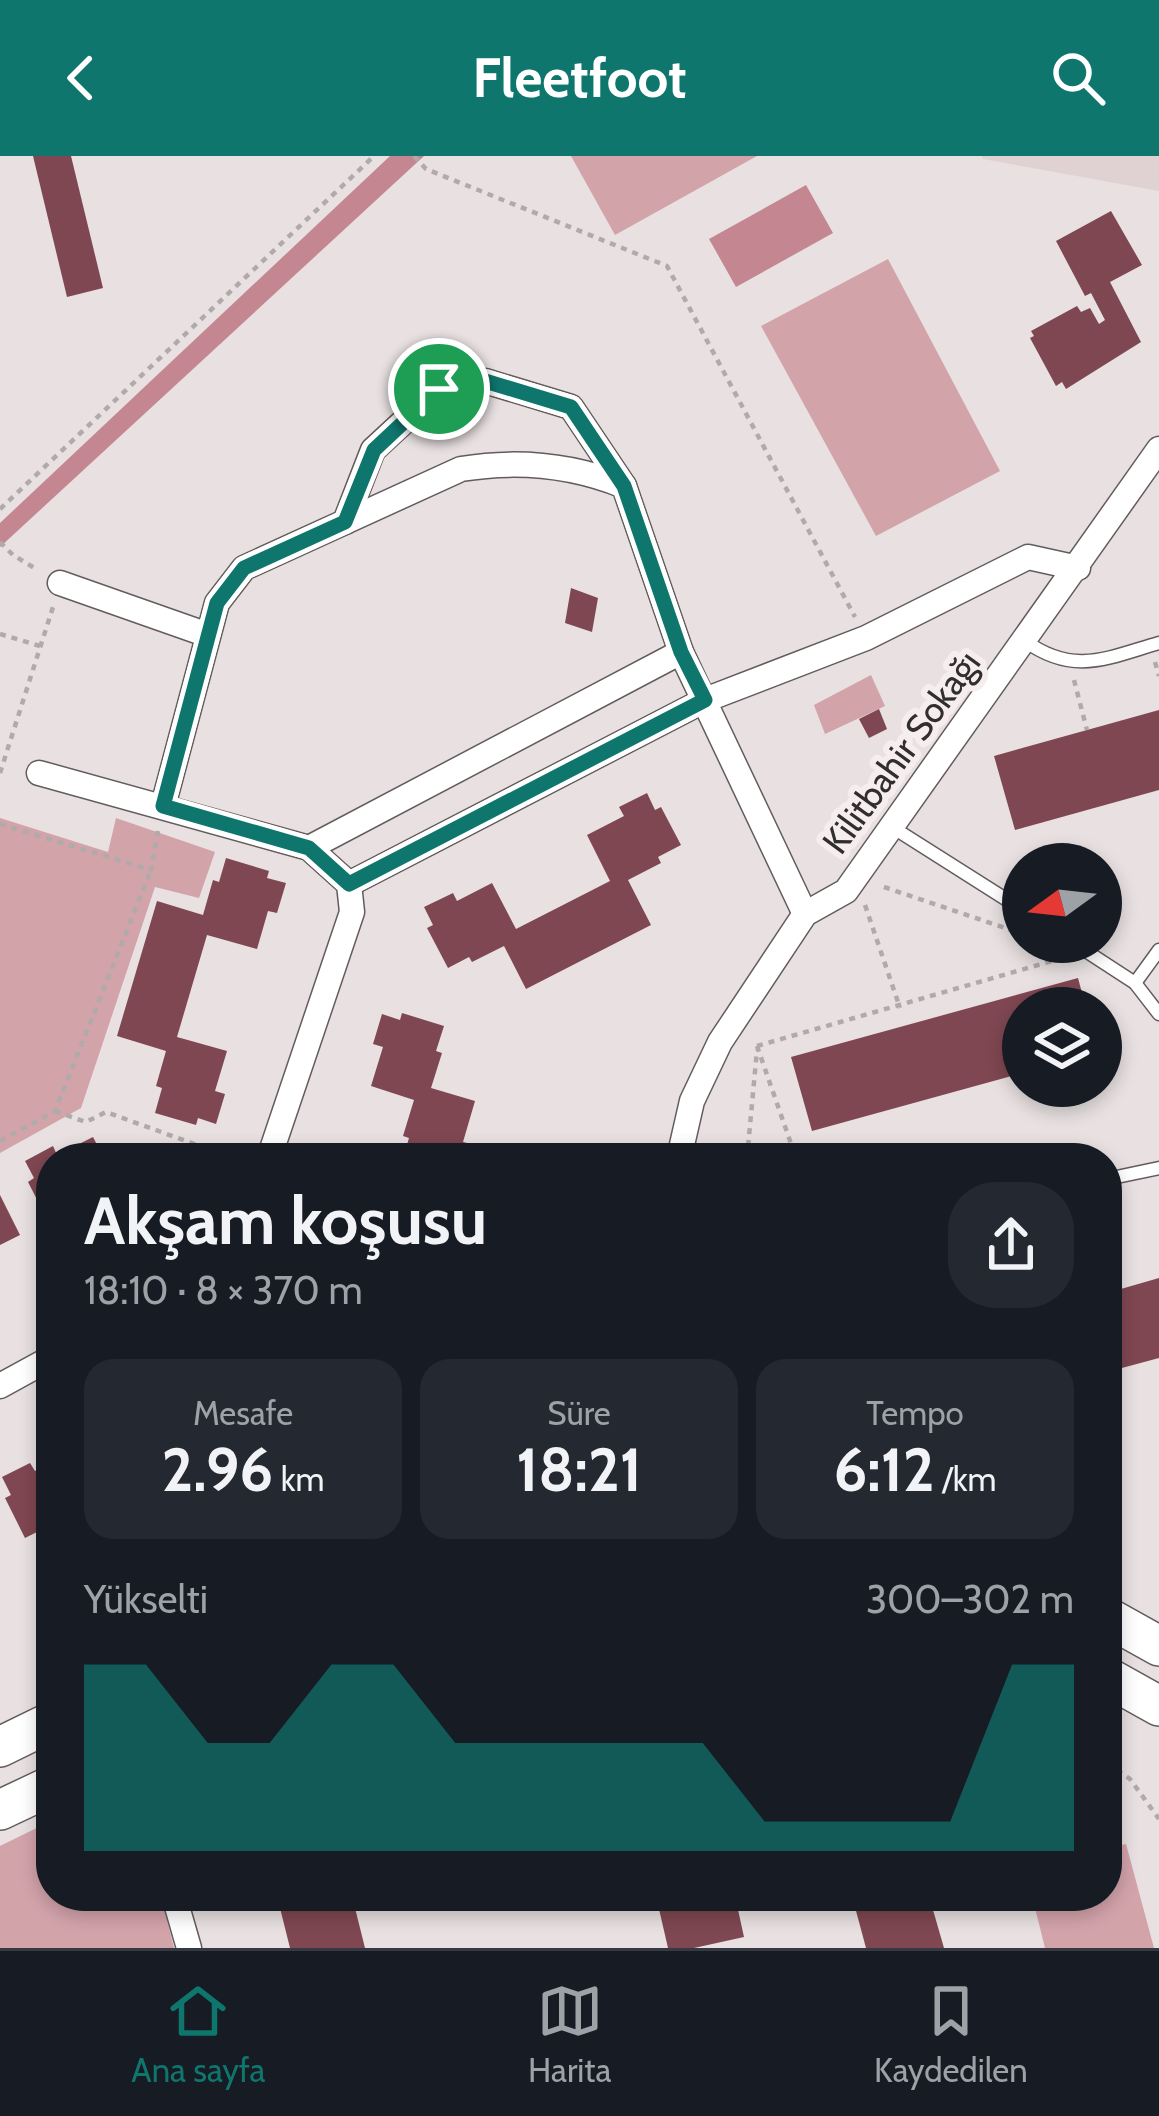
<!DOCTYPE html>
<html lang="tr">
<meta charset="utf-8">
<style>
:root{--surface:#171b24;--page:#242831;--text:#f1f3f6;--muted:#9ea1a6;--line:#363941;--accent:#0f766e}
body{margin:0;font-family:Cabin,sans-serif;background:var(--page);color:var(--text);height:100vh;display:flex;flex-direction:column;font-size:45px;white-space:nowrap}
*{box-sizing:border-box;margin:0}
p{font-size:39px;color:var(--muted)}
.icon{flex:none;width:66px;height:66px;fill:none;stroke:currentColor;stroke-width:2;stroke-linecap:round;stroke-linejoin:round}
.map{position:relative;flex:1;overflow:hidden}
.drawer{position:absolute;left:36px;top:987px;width:1086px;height:768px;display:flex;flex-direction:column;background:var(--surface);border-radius:48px;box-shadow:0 6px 18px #0003}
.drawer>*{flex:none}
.needle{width:78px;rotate:255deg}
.controls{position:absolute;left:1002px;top:687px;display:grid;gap:24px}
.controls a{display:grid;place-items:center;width:120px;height:120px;border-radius:50%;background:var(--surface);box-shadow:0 6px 18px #0003;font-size:60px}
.pin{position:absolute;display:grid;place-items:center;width:102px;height:102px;color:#fff;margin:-51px;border:6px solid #fff;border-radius:50%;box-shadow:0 3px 12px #0007}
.round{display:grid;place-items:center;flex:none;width:126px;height:126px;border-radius:48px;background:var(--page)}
.head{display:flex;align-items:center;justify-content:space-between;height:204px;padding:0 48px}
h1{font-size:66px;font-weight:700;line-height:90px}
.stats{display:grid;grid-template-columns:repeat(3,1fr);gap:18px;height:204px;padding:12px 48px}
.stats div{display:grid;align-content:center;border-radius:30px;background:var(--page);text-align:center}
.stats b{font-size:60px;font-weight:700}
.stats small{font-size:33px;font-weight:400}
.stats p{font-size:33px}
.chart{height:336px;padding:24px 48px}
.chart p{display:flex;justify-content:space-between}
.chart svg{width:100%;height:216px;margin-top:12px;fill:var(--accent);opacity:.7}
header{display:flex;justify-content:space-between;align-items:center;height:156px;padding:0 48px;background:var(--accent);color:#fff;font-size:54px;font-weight:700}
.dock{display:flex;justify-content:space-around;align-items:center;height:168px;border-top:3px solid var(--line);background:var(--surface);font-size:33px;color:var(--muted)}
.dock a{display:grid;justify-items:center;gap:6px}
.dock .on{color:var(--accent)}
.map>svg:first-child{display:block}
</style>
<header><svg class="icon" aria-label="back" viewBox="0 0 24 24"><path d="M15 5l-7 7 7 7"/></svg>Fleetfoot<svg class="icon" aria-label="search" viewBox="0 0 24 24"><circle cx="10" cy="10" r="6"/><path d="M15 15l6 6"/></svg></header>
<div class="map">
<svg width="1159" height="1792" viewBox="0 0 1159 1792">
<rect width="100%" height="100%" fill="#e8e0e1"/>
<path fill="#e0d1d3" d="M982 0H1159V35L983 3Z"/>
<g fill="#d3a3aa">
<path d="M571 0H757L615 79Z"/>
<path d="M888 103 1000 315 876 380 761 170Z"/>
<path d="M871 519 885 550 825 578 814 549Z"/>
<path d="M0 662 108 696 116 662 215 696 199 742 155 731 81 952 0 997Z"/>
<path d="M51 1665V1740H161L174 1792H0V1690Z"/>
<path d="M1126 1688 1154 1792H1045L1032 1740H1107V1692Z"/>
</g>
<g fill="#c48690">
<path d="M390 0H424L0 391V367Z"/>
<path d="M806 29 833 77 736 131 709 83Z"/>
</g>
<g fill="#7f4751">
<path d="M33 0H71L103 132 67 141Z"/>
<path d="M1111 55 1142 109 1110 126 1141 186 1066 233 1062 226 1056 230 1030 182 1034 180 1031 175 1077 150 1081 156 1090 152 1099 168 1105 164 1091 137 1085 140 1056 85Z"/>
<path d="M571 432 598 442 592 476 565 467Z"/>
<path d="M879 553 887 573 869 582 859 563Z"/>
<path d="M1159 554V634L1015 674 994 600Z"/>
<path d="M647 637 655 654 661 651 681 689 658 701 661 707 628 724 651 769 526 833 504 790 472 806 469 801 448 812 427 772 433 769 424 751 453 737 457 745 492 727 516 773 610 725 587 679 624 660 619 651Z"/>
<path d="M226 702 269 715 267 722 286 727 277 757 268 755 257 793 207 779 177 881 227 895 215 935 225 938 216 968 198 962 196 969 155 957 162 932 156 930 166 895 117 880 157 745 203 759 213 724 219 726Z"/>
<path d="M1078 822 1086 852H1023V917L812 975 791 901Z"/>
<path d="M402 857 444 870 436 895 442 897 431 932 475 945 463 986 476 989 472 1002H403L409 982 403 980 414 944 371 930 383 891 373 888 382 858 400 864Z"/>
<path d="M93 981 104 1002H51V1064L48 1065 28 1026 34 1022 25 1005 53 990 57 999Z"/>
<path d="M0 1039 20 1079 0 1089Z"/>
<path d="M1159 1122V1202L1107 1216V1137Z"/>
<path d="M30 1307 35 1315 51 1307V1380L47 1371 25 1382 5 1342 11 1339 2 1321Z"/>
<path d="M277 1740H352L365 1792H290Z"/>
<path d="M656 1740H735L744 1781 694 1792H668Z"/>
<path d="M852 1740H929L944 1792H866Z"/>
</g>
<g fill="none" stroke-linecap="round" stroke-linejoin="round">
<defs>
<g id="lane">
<path d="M1025 485C1074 520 1107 502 1159 487"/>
<path d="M892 671 1023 754"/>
<path d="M1072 786 1135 827 1159 858"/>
<path d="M1135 827 1159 794"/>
<path d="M1107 1023 1159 1012"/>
</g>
<g id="street">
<path d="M345 366 373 294 439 233 485 225 571 251 624 330"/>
<path d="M60 427 208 479"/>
<path d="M39 617 309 692 349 728 352 756 269 1002"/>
<path d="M163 650 217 447 244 412 461 313C516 304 572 309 624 330L681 496 805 758"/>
<path d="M309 692 681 496"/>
<path d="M349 728 705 544 866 482 1028 401 1078 412"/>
<path d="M679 1002 692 945 720 886 805 758 846 735 1159 293"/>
<path d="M0 1230 51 1202"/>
<path d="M174 1740 189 1792"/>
</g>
<g id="primary">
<path d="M1107 1461 1159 1490"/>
<path d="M1107 1521 1159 1550"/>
<path d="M0 1591 51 1566"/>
<path d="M0 1654 51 1630"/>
</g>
</defs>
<use href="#lane" stroke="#635c5d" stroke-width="15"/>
<use href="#street" stroke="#635c5d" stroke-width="27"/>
<use href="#primary" stroke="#635c5d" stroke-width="42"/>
<g stroke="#b0aaab" stroke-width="4.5" stroke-dasharray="6 6" stroke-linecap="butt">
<path d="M414 0 426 13 667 110 855 461"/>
<path d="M0 353 374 0"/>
<path d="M0 386 13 399 36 413"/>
<path d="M0 478 40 490"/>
<path d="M1155 506 1159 520"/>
<path d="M1074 524 1087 574"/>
<path d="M0 617 53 451"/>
<path d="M0 668 151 714 158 675"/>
<path d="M884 731 1023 778"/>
<path d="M865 749 900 852"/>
<path d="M757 890 1059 803"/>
<path d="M757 890 796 1002"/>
<path d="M55 955 86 966 106 956 233 1002"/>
<path d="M0 985 55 955 151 714"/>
<path d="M747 1002 757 894"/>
<path d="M1107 1607 1130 1623 1159 1663"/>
</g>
<use href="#lane" stroke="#fff" stroke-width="12"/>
<use href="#street" stroke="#fff" stroke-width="24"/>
<use href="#primary" stroke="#fff" stroke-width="39"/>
</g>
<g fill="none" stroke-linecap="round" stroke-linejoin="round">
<defs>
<path id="route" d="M485 225 571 251 624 330 681 496 705 544 349 728 309 692 163 650 217 447 244 412 345 366 374 294 439 233Z"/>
</defs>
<use href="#route" stroke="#fff" stroke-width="24"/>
<use href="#route" stroke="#0f766e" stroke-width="15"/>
</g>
<g text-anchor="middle" stroke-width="12" stroke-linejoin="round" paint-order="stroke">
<g font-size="36" fill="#312e2e" stroke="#f5edee">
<text transform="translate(901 596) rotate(-54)" y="13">Kilitbahir Sokağı</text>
</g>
</g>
</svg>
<div class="controls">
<a><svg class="needle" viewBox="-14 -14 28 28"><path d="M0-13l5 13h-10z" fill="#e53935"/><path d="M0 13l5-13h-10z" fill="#9ea1a6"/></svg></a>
<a><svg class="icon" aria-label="layers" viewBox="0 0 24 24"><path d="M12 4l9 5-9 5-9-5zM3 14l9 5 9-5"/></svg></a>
</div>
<div class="pin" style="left:439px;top:233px;background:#1e9e55"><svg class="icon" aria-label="arrive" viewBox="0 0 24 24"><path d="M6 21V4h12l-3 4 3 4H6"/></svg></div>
<section class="drawer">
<div class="head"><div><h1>Akşam koşusu</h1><p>18:10 · 8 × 370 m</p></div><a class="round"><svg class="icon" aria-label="share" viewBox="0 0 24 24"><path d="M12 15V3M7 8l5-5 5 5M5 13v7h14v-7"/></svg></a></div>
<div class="stats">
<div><p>Mesafe</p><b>2.96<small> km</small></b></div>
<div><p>Süre</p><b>18:21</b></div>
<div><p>Tempo</p><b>6:12<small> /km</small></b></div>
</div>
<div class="chart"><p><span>Yükselti</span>300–302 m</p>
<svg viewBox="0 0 160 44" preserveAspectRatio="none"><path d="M0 44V6L10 6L20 22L30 22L40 6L50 6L60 22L70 22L80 22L90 22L100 22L110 38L120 38L130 38L140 38L150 6L160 6V44z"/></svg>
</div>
</section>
</div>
<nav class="dock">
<a class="on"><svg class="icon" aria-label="home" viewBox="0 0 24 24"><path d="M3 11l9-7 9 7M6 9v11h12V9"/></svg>Ana sayfa</a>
<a><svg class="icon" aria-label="map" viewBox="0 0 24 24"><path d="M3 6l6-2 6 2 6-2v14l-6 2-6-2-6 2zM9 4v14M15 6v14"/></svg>Harita</a>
<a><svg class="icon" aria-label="saved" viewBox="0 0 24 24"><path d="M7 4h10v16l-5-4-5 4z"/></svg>Kaydedilen</a>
</nav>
